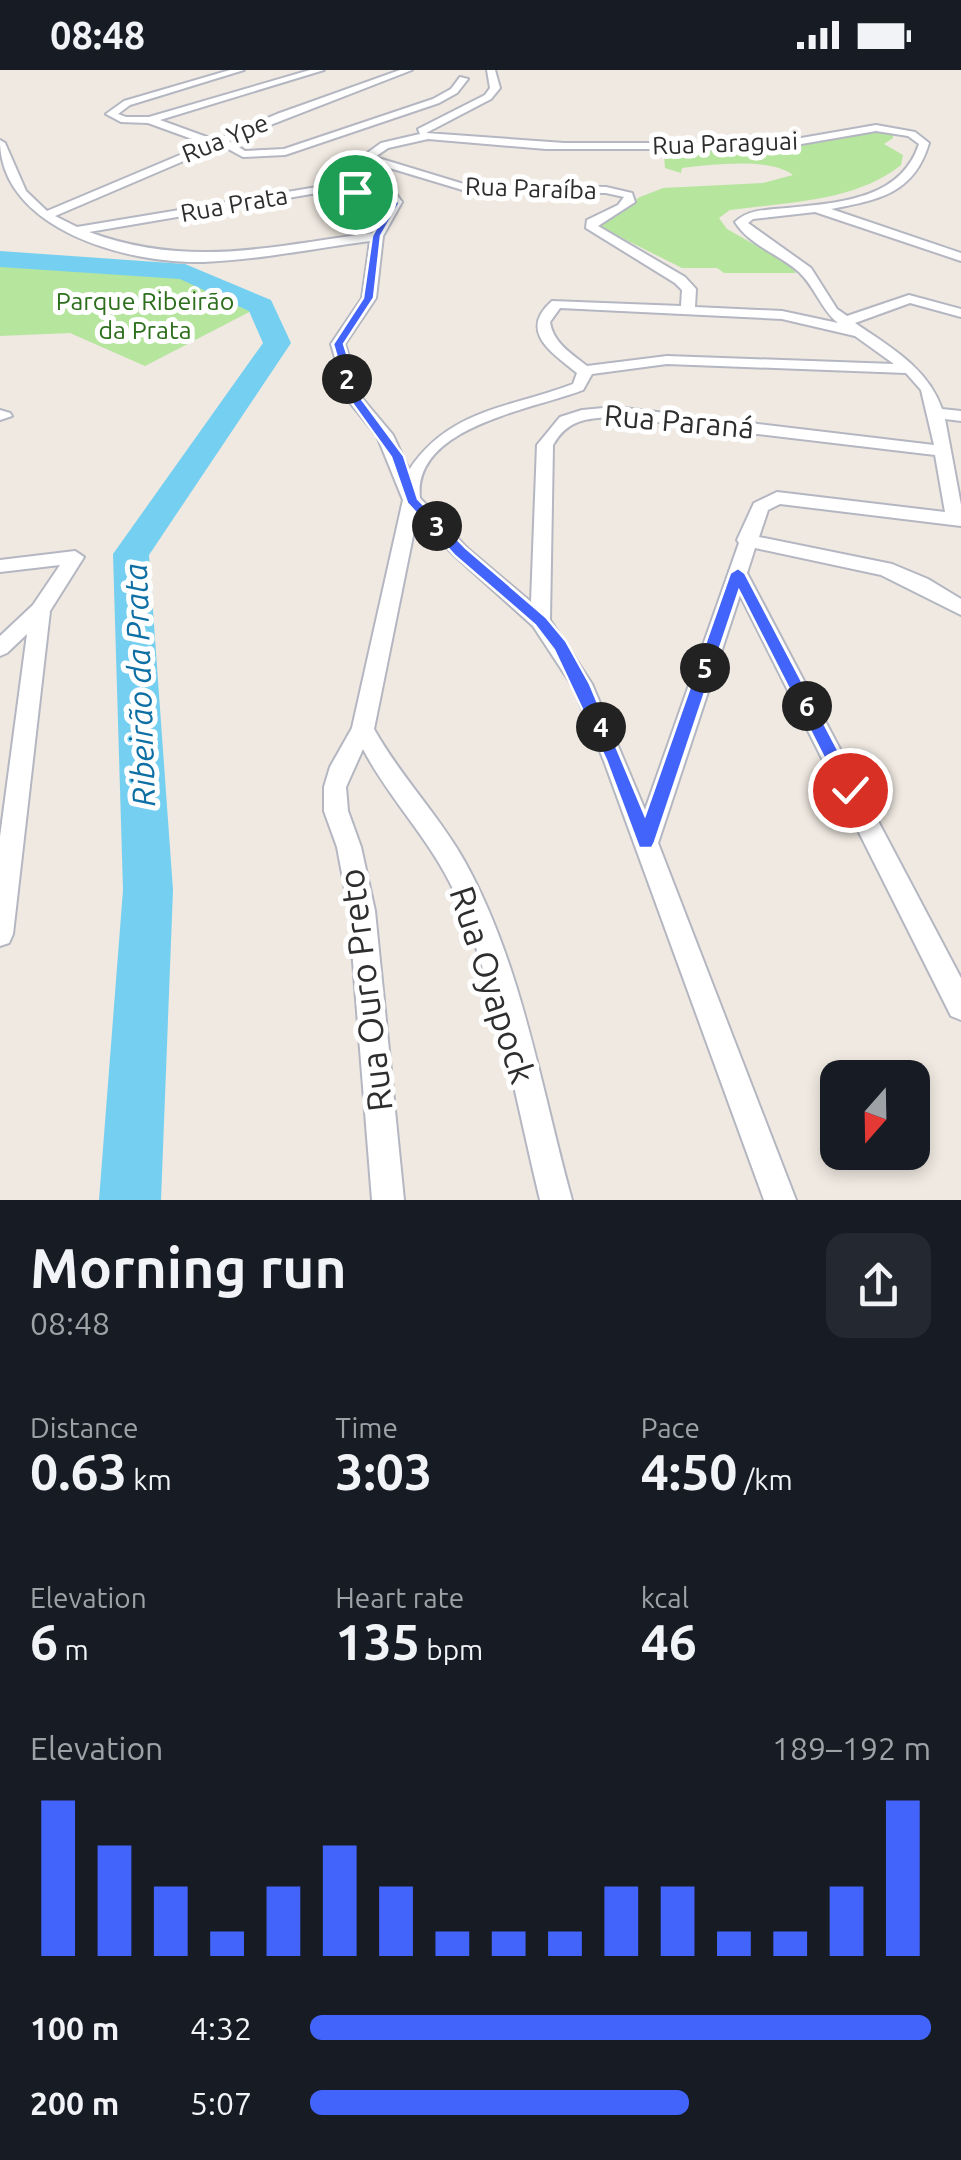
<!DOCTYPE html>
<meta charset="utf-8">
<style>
:root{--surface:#171b24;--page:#242831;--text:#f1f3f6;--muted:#9ea1a6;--accent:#4264fb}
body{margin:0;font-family:Ubuntu,sans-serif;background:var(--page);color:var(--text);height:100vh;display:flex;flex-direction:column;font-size:38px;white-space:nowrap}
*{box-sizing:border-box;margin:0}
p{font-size:32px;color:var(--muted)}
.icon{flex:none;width:55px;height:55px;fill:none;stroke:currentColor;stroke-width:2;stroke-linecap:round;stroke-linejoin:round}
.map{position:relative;height:1130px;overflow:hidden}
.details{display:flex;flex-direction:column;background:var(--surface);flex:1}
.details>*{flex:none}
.needle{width:65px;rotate:200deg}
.fabs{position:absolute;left:820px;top:990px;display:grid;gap:20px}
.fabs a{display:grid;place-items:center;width:110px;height:110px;border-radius:20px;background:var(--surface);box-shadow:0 5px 15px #0003;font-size:50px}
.pin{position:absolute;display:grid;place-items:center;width:85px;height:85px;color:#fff;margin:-42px;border:5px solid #fff;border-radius:50%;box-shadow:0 2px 10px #0007}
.km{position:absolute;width:50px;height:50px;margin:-25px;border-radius:50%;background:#222;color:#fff;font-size:28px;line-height:50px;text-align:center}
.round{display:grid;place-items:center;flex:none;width:105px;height:105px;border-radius:20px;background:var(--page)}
.summary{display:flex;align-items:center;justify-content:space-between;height:170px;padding:0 30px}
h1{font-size:55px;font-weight:600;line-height:75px}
.stats{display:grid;grid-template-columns:repeat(3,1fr);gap:15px;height:170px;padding:10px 30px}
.stats div{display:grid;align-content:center}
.stats b{font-size:50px;font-weight:600}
.stats small{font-size:28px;font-weight:400}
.stats p{font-size:28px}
.chart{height:280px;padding:20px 30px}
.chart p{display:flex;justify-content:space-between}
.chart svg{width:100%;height:180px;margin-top:10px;stroke:var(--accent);stroke-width:6}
ul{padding:0 30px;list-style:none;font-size:32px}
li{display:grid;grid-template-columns:160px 120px 1fr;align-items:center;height:75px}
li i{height:25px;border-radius:12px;background:var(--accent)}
.status{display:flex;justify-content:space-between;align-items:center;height:70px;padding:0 50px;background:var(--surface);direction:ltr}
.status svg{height:28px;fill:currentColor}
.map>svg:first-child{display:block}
</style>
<div class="status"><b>08:48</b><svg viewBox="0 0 49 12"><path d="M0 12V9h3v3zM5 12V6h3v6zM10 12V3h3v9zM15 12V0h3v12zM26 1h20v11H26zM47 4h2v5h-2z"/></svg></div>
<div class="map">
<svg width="961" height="1130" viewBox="0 0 961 1130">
<rect width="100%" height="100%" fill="#efe9e1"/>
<g fill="#b6e59e">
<path d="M873 60 893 61V68L884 74 903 85 901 95C855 132 787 132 730 140L719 148 727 159 789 194 796 203H724L717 198H682L598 156 640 127 663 118 763 113 793 105C771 87 711 95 682 98L681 103 665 98 664 85 685 77 763 76Z"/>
<path d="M0 189 185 202 261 236 145 296 70 263 0 266Z"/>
</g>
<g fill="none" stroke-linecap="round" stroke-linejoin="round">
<path fill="#75cff0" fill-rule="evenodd" d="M0 181 185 194 271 230 291 273 149 485 173 820 161 1130H99L123 820 113 484 263 273 249 241 180 209 0 197Z"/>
<defs>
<g id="minor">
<path d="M230 0H244L130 35 118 44 126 47H149L310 0H324L160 50 215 70 277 44 400 0H412L229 71 245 81 284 79 433 29 451 19 460 7 468 9 457 23 439 33 285 85 243 87 221 75 55 146 77 157 317 117H343L386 126 363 96V86L381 73 420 64 418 59 485 25 490 18 487 0H495L500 18 491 29 426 63 564 73H749L784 71 876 55 915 62 929 73C914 124 878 130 831 139L961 183V191L815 142 753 149 748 153 811 198 837 239 847 246 909 225 961 239V247L910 233 855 253C890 277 928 298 942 339L961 341V351L945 349 961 435V456L780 434 768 440 759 467 892 494 928 509 961 529V545L881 505 755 478 747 503 961 908V950L951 946 740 525 658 773 796 1130H764L604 691 573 617 533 556 455 486 417 446 374 659C400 706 439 745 465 792 522 895 541 1018 572 1130H540C515 1027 497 918 454 821 430 769 389 729 363 679L346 717 348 741 361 777 375 841 404 1130H372L349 841 337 777 324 741V717L330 697 352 658 403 430 377 366 347 329 331 274 362 228 370 171C315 178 259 190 203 192 129 194 0 160 0 70L5 73 26 121 47 141 206 74 148 53 121 52 106 44 124 31ZM876 61 908 66 919 74C901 130 837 133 787 138 768 140 749 139 735 152 749 175 779 184 799 202 815 217 821 239 838 253L782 241 695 237 696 219 685 207 598 156 635 132 632 123 606 117 467 115 375 87 388 78 428 69 546 79H749L784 77ZM373 93 466 121 606 123 624 127 618 135 587 150 586 158 675 213 682 220 681 236 552 231C518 261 551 282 577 303L573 314C510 338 449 339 409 400L393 365 362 328 345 274 376 228 383 166 402 132ZM317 123H343L389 134 373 163C271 176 190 199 89 162ZM560 238 782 249 855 266 894 294 667 286 587 296C572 284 553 273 550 252ZM667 294 906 303 921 320 934 375 615 337 582 340 560 347 537 375 531 532 467 478 420 428C412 356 535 339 583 320L592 304ZM615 347 935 385 945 442 777 422 754 433 737 470 739 473 645 740 592 614 550 550 553 375C568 349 587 348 615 347Z"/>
<path d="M0 340 10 343 12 346 0 350Z"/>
<path d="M75 481 84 487 50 541 13 864 9 873 0 876V767L27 564 7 583 0 586V566L33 535 60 495 0 502V490Z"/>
</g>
</defs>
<use href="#minor" stroke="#b4b7c1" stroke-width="4"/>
<use href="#minor" fill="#fff" fill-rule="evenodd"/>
</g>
<path fill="#4264fb" stroke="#fff" stroke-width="2.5" d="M355 119 400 132 381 166 374 228 344 274 361 328 404 386 418 429 466 478 546 547 566 571 590 614 645 745 730 503 738 498 745 503 856 714V725H843L739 521 655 772 652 778H639L606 690 554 580 535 555 455 486 407 433 391 387 349 329 333 274 363 228 372 166 390 133 352 124Z"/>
<g text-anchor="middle" stroke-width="10" stroke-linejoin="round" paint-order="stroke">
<g font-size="25" fill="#2e2e2e" stroke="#fff">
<text transform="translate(225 68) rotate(-22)" y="9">Rua Ype</text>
<text transform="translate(725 73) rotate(-2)" y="9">Rua Paraguai</text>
<text transform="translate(531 118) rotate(2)" y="9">Rua Paraíba</text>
<text transform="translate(234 134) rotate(-10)" y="9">Rua Prata</text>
</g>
<g font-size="25" fill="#2c6e1b" stroke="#fff">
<text x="145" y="240">Parque Ribeirão<tspan x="145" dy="29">da Prata</tspan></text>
</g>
<g font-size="30" fill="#2e2e2e" stroke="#fff">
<text transform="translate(679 352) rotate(5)" y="10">Rua Paraná</text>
</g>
<g font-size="32" font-style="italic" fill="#0d6fa3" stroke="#fff">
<text transform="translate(140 615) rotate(-92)" y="11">Ribeirão da Prata</text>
</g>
<g font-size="35" fill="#2e2e2e" stroke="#fff">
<text transform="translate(492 915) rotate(72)" y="12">Rua Oyapock</text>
<text transform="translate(366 920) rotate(-97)" y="12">Rua Ouro Preto</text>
</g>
</g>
</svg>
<div class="fabs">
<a><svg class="needle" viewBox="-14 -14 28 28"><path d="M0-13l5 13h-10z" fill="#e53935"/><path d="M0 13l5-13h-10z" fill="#9ea1a6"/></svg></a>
</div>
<div class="pin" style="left:355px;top:122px;background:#1e9e55"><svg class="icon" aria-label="arrive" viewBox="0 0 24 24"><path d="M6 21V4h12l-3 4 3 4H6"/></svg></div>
<div class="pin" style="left:850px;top:720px;background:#d93025"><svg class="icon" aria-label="check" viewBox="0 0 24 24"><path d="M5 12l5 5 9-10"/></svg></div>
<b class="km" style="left:347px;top:309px">2</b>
<b class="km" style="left:437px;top:456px">3</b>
<b class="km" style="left:601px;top:657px">4</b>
<b class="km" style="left:705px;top:598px">5</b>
<b class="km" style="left:807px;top:636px">6</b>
</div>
<section class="details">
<div class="summary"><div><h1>Morning run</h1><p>08:48</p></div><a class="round"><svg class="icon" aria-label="share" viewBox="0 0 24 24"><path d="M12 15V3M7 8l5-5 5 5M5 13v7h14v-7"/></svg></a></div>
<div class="stats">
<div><p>Distance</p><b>0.63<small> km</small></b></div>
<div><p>Time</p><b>3:03</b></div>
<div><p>Pace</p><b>4:50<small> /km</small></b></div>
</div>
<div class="stats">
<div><p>Elevation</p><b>6<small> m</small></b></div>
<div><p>Heart rate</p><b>135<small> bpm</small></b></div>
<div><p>kcal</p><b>46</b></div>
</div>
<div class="chart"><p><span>Elevation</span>189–192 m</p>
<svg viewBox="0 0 160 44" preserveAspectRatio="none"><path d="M5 44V6M15 44V17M25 44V27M35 44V38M45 44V27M55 44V17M65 44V27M75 44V38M85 44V38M95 44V38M105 44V27M115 44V27M125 44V38M135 44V38M145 44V27M155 44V6"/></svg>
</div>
<ul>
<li><b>100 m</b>4:32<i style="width:100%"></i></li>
<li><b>200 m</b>5:07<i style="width:61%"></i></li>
</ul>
</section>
